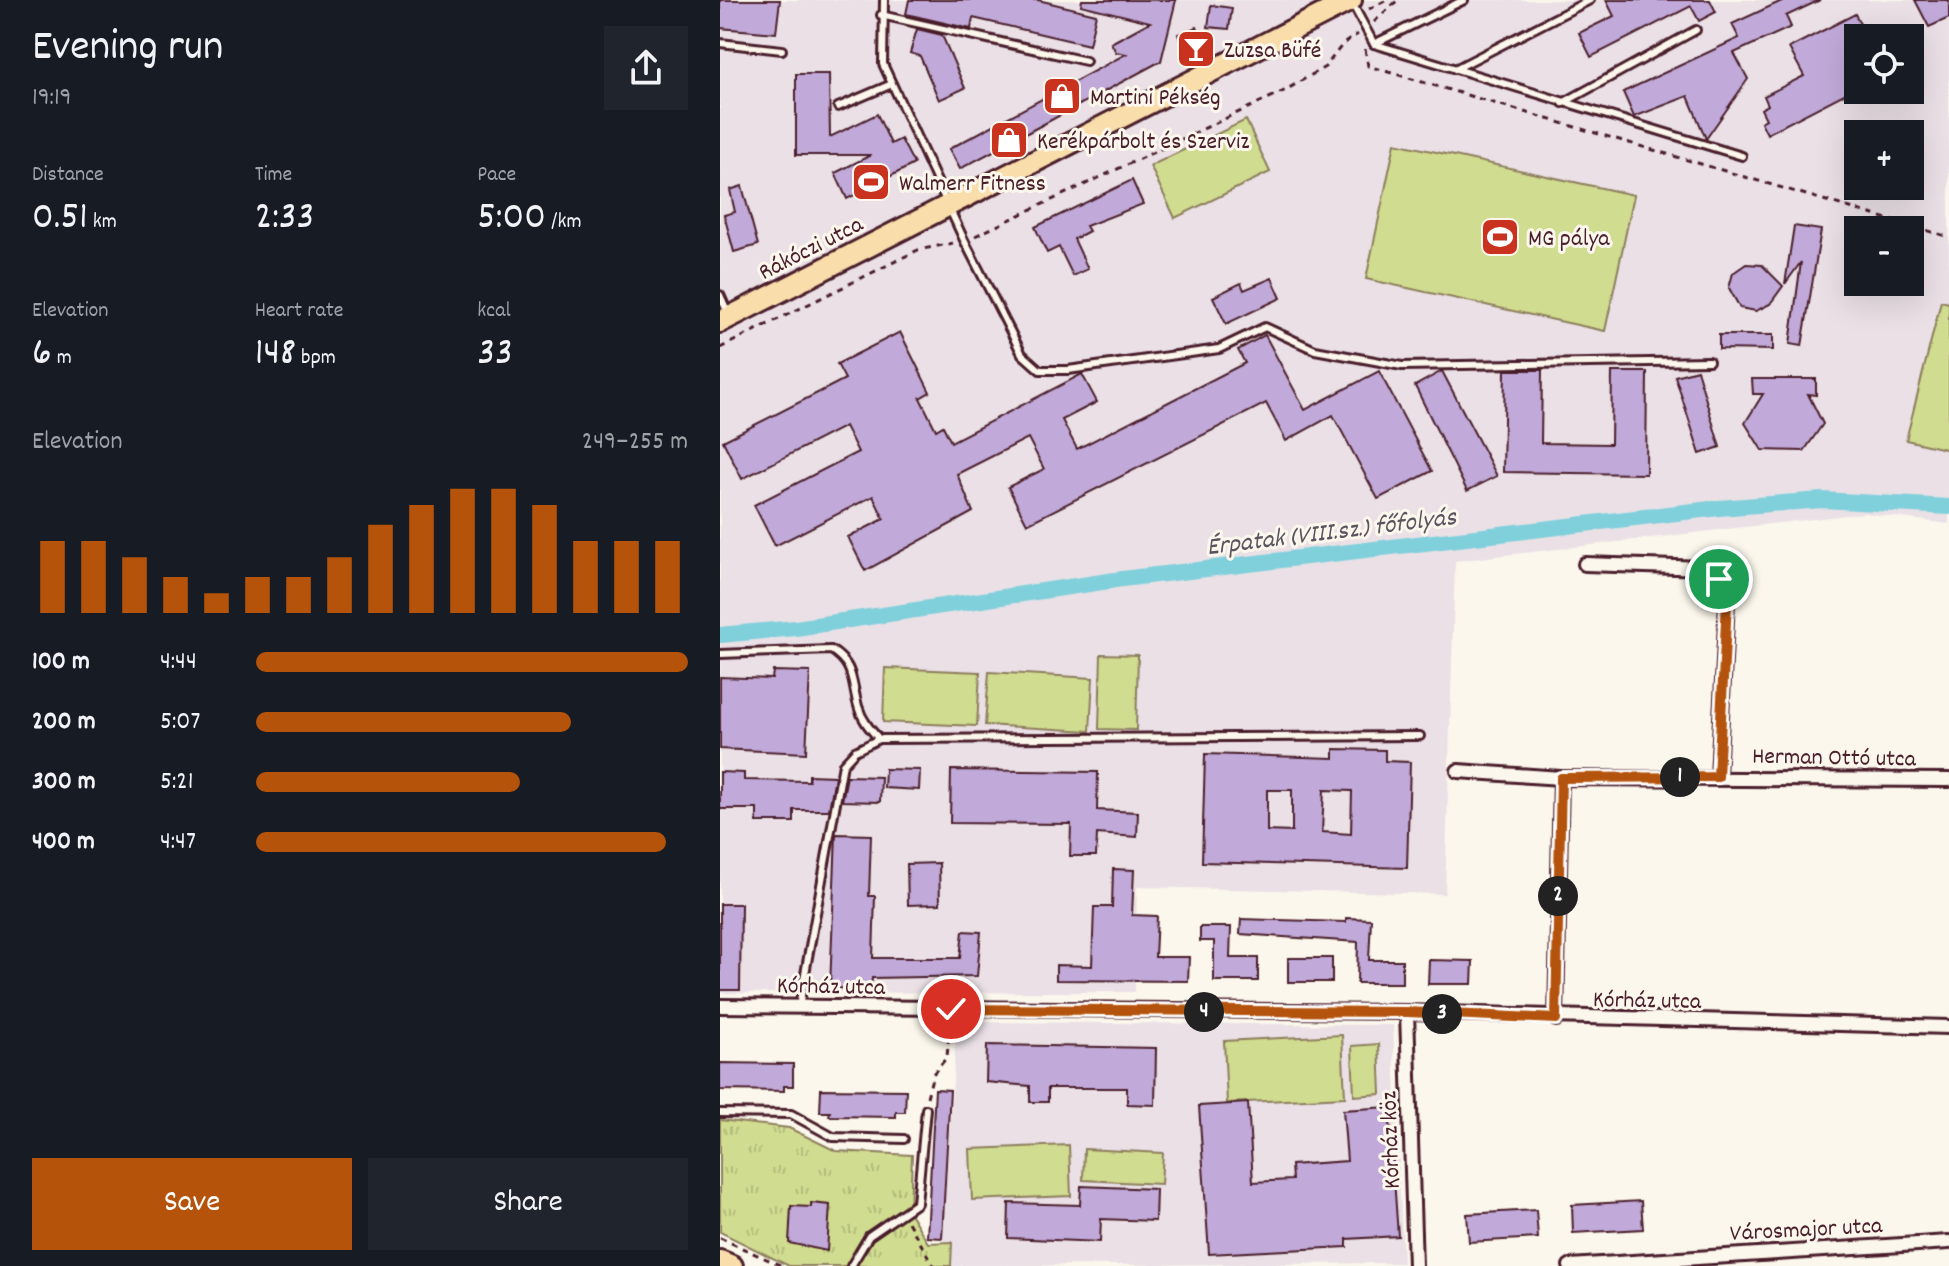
<!DOCTYPE html>
<meta charset="utf-8">
<style>
:root{--surface:#171b24;--page:#20242c;--text:#f1f3f6;--muted:#9ea1a6;--accent:#b45309}
body{margin:0;font-family:Dekko,sans-serif;background:var(--page);color:var(--text);height:100vh;display:flex;flex-direction:column;font-size:30px;white-space:nowrap}
*{box-sizing:border-box;margin:0}
p{font-size:26px;color:var(--muted)}
.icon{flex:none;width:44px;height:44px;fill:none;stroke:currentColor;stroke-width:2;stroke-linecap:round;stroke-linejoin:round}
.map{position:relative;flex:1;overflow:hidden}
.drawer{display:flex;flex-direction:column;background:var(--surface);width:720px}
.drawer>*{flex:none}
.fabs{position:absolute;left:1124px;top:24px;display:grid;gap:16px}
.fabs a{display:grid;place-items:center;width:80px;height:80px;border-radius:0px;background:var(--surface);box-shadow:0 8px 32px #0002;font-size:40px}
.pin{position:absolute;display:grid;place-items:center;width:68px;height:68px;color:#fff;margin:-34px;border:4px solid #fff;border-radius:50%;box-shadow:0 2px 8px #0007}
.km{position:absolute;width:40px;height:40px;margin:-20px;border-radius:50%;background:#222;color:#fff;font-size:22px;line-height:40px;text-align:center}
.round{display:grid;place-items:center;flex:none;width:84px;height:84px;border-radius:0px;background:var(--page)}
.summary{display:flex;align-items:center;justify-content:space-between;height:136px;padding:0 32px}
h1{font-size:44px;font-weight:600;line-height:60px}
.stats{display:grid;grid-template-columns:repeat(3,1fr);gap:12px;height:136px;padding:8px 32px}
.stats div{display:grid;align-content:center}
.stats b{font-size:40px;font-weight:600}
.stats small{font-size:22px;font-weight:400}
.stats p{font-size:22px}
.chart{height:224px;padding:16px 32px}
.chart p{display:flex;justify-content:space-between}
.chart svg{width:100%;height:144px;margin-top:8px;stroke:var(--accent);stroke-width:6}
.cta{display:flex;gap:16px;margin-top:auto;padding:16px 32px}
.cta a{flex:1;height:92px;border-radius:0px;background:var(--accent);color:#fff;font-size:32px;font-weight:600;line-height:92px;text-align:center}
.cta a+a{background:var(--page);color:var(--text)}
ul{padding:0 32px;list-style:none;font-size:26px}
li{display:grid;grid-template-columns:128px 96px 1fr;align-items:center;height:60px}
li i{height:20px;border-radius:10px;background:var(--accent)}
main{display:flex;flex:1;min-height:0}
.map>svg:first-child{display:block}
</style>
<main>
<section class="drawer">
<div class="summary"><div><h1>Evening run</h1><p>19:19</p></div><a class="round"><svg class="icon" aria-label="share" viewBox="0 0 24 24"><path d="M12 15V3M7 8l5-5 5 5M5 13v7h14v-7"/></svg></a></div>
<div class="stats">
<div><p>Distance</p><b>0.51<small> km</small></b></div>
<div><p>Time</p><b>2:33</b></div>
<div><p>Pace</p><b>5:00<small> /km</small></b></div>
</div>
<div class="stats">
<div><p>Elevation</p><b>6<small> m</small></b></div>
<div><p>Heart rate</p><b>148<small> bpm</small></b></div>
<div><p>kcal</p><b>33</b></div>
</div>
<div class="chart"><p><span>Elevation</span>249–255 m</p>
<svg viewBox="0 0 160 44" preserveAspectRatio="none"><path d="M5 44V22M15 44V22M25 44V27M35 44V33M45 44V38M55 44V33M65 44V33M75 44V27M85 44V17M95 44V11M105 44V6M115 44V6M125 44V11M135 44V22M145 44V22M155 44V22"/></svg>
</div>
<ul>
<li><b>100 m</b>4:44<i style="width:100%"></i></li>
<li><b>200 m</b>5:07<i style="width:73%"></i></li>
<li><b>300 m</b>5:21<i style="width:61%"></i></li>
<li><b>400 m</b>4:47<i style="width:95%"></i></li>
</ul>
<div class="cta"><a>Save</a><a>Share</a></div>
</section>
<div class="map">
<svg width="1229" height="1266" viewBox="0 0 1229 1266">
<defs>
<pattern id="grass-tufts" width="24" height="20" patternUnits="userSpaceOnUse" patternTransform="scale(2)"><rect width="24" height="20" fill="#d0dc8f"/><path d="M3 7l-1-3M5 7V3M7 7l1-3M15 17l-1-3M17 17v-4M19 17l1-3" fill="none" stroke="#b4bc7c"/></pattern>
</defs>
<rect width="100%" height="100%" fill="#fbf7ec"/>
<filter id="ink" filterUnits="userSpaceOnUse"><feTurbulence type="fractalNoise" baseFrequency=".0125" numOctaves="2"/><feDisplacementMap in="SourceGraphic" scale="16" xChannelSelector="R" yChannelSelector="G"/><feConvolveMatrix kernelMatrix="1 2 1 2 8 2 1 2 1" color-interpolation-filters="sRGB"/></filter>
<g filter="url(#ink)">
<g fill="#eae0e6" fill-rule="evenodd">
<path d="M0 0H1229V524L1144 513 735 561 725 894 417 887 415 992 0 993ZM1138 38H1190V90H1138ZM1138 134H1190V186H1138ZM1138 230H1190V282H1138Z"/>
<path d="M237 1022 673 1025 683 1263 231 1266 232 1242H222Z"/>
</g>
<path fill="url(#grass-tufts)" stroke="#8d7e5d" stroke-width="2" d="M0 1120 69 1128 116 1151 192 1155 190 1213 208 1243 232 1242 231 1266H69L0 1232Z"/>
<g fill="#d0dc8f" stroke="#8d7e5d" stroke-width="2">
<path d="M526 120 550 172 455 218 430 166Z"/>
<path d="M675 143 914 195 885 331 646 279Z"/>
<path d="M1221 301 1229 303V450L1186 440Z"/>
<path d="M381 654 418 655 416 730 379 729Z"/>
<path d="M165 668 260 672 257 726 163 722Z"/>
<path d="M269 672 373 678 370 731 265 725Z"/>
<path d="M622 1035 625 1097 507 1103 504 1041Z"/>
<path d="M659 1044 661 1094 634 1096 632 1046Z"/>
<path d="M349 1145 351 1196 252 1200 250 1149Z"/>
<path d="M364 1149 443 1153 441 1184 363 1180Z"/>
</g>
<g fill="none" stroke-linecap="round" stroke-linejoin="round">
<path stroke="#80d0db" stroke-width="16" d="M0 635 76 628 402 579 999 508 1102 500 1229 507"/>
</g>
<g fill="#c1aad9" stroke="#4a1f2b" stroke-width="2" fill-rule="evenodd">
<path d="M0 0H60L56 33 0 28Z"/>
<path d="M189 0H318L376 14 369 45 253 18 251 29 186 14Z"/>
<path d="M362 0H456L441 61 240 169 229 149 406 54 396 52 391 43 430 22 361 5Z"/>
<path d="M886 0H990L996 12 979 21 971 6 871 57 859 33 894 16Z"/>
<path d="M1064 0H1100L1066 16 1071 27 1014 53 1028 79 986 139 968 96 914 117 903 92 1019 38 1012 24Z"/>
<path d="M1195 0H1229V18L1209 27Z"/>
<path d="M491 5 512 8 509 29 488 27Z"/>
<path d="M1135 14 1147 38H1138V87L1047 134 1041 122 1046 119 1041 109 1048 105 1044 96 1084 76 1069 48Z"/>
<path d="M477 27 486 50 467 58 458 34Z"/>
<path d="M197 29 222 35 245 88 219 100 200 56 190 53Z"/>
<path d="M76 74H109L110 137 157 114 171 144 181 139 194 164 127 199 115 173 151 155H76Z"/>
<path d="M412 180 423 204 366 226 369 231 354 239 368 269 353 276 339 247 327 253 315 227Z"/>
<path d="M22 186 38 245 14 252 4 215 15 212 10 190Z"/>
<path d="M1074 226 1101 230 1082 346 1070 344 1081 262 1065 284Z"/>
<path d="M1026 264 1042 265 1063 286 1050 304 1036 311 1020 308 1009 288 1013 273Z"/>
<path d="M552 278 561 298 506 324 493 297 521 283 524 290Z"/>
<path d="M180 332 210 392 200 398 216 430 223 426 231 442 362 374 377 402 342 420 357 449 525 363 518 350 545 335 585 410 659 371 712 471 658 499 613 415 566 441 546 403 307 524 288 487 324 469 308 438 237 474 253 512 145 571 128 537 164 519 153 496 55 546 34 505 138 452 125 426 22 479 3 441 125 379 117 364Z"/>
<path d="M999 335H1053V350L999 349Z"/>
<path d="M785 370H822L821 443 891 444 892 372H927L926 474 783 472Z"/>
<path d="M977 370 1000 447 980 454 955 376Z"/>
<path d="M722 371 777 476 747 491 695 386Z"/>
<path d="M1032 379H1096V395L1088 394 1103 424 1084 451 1042 450 1025 423 1043 394H1033Z"/>
<path d="M53 671 90 672 86 753 0 749V677L52 679Z"/>
<path d="M614 749 665 750V761L690 762 687 868 482 862 485 754 614 758ZM547 790H572V832L547 831ZM604 790 632 791 631 834 602 832Z"/>
<path d="M165 769 200 770 199 790 164 788Z"/>
<path d="M231 770 378 772 377 810 418 812 417 837 377 834 376 856H350L351 824 230 823Z"/>
<path d="M0 772 24 773V780L89 781V775L115 776 109 810H74V822H37V809H0Z"/>
<path d="M127 776 161 777 160 802 122 801Z"/>
<path d="M116 834 151 835 149 896H155L153 958H240L243 931 261 932 257 976 152 978 151 989 110 988Z"/>
<path d="M219 863 220 904 188 905 187 864Z"/>
<path d="M393 869 414 870 412 915 437 916 435 957H469L468 981 336 980V965L372 966 374 907H392Z"/>
<path d="M0 904H21L20 990H0Z"/>
<path d="M626 918 651 919 649 960H682V983H637L638 942 520 934 521 919 626 922Z"/>
<path d="M480 927H511L510 958H538V981H494V941H480Z"/>
<rect x="568" y="958" width="44" height="24"/>
<path d="M709 960 753 961 752 984H708Z"/>
<path d="M267 1045 436 1048 435 1105 407 1104V1088H328V1102H310V1086L266 1082Z"/>
<path d="M0 1063 73 1064V1086H64V1091L0 1090Z"/>
<path d="M101 1089 186 1090 185 1112H176V1117L109 1116 110 1112H100Z"/>
<path d="M215 1089 230 1090 222 1238 207 1237Z"/>
<path d="M528 1103 533 1182 572 1180 571 1165 627 1161 623 1110 669 1107 678 1236 627 1239V1247L489 1254 479 1106Z"/>
<path d="M361 1186 436 1189 435 1221 381 1219 380 1242 288 1238 289 1203 360 1205Z"/>
<path d="M921 1201 923 1229 853 1233 852 1205Z"/>
<path d="M91 1203 110 1205 107 1251 69 1243 71 1206 91 1207Z"/>
<path d="M816 1210 818 1238 749 1242 747 1214Z"/>
</g>
<g fill="none" stroke-linecap="round" stroke-linejoin="round">
<defs>
<g id="lane">
<path d="M164 0 163 64 244 240 302 354 320 370H348L499 349 545 327 595 350 682 366 989 361"/>
<path d="M632 3 654 44 1022 156"/>
<path d="M161 15 366 61"/>
<path d="M0 43 62 50"/>
<path d="M654 44 744 0"/>
<path d="M735 69 870 0"/>
<path d="M843 103 976 30"/>
<path d="M118 107 172 84"/>
<path d="M0 295 8 313"/>
<path d="M0 654 111 650C135 665 131 681 138 706 142 720 150 729 159 739L700 736"/>
<path d="M79 1007 123 764 135 751 159 739"/>
<path d="M0 1113 71 1114 113 1137 184 1139"/>
<path d="M131 1266 149 1236 197 1203 206 1109"/>
</g>
<g id="street">
<path d="M865 564 985 568 999 579 1007 602 998 777"/>
<path d="M738 771 841 778"/>
<path d="M0 1006 687 1012 1229 1027"/>
<path d="M687 1012 695 1266"/>
<path d="M836 1019 841 778 1229 780"/>
<path d="M850 1266 1229 1242"/>
</g>
<g id="primary">
<path d="M0 322 631 0"/>
<path d="M0 1261 12 1266"/>
</g>
</defs>
<use href="#lane" stroke="#4a1f2b" stroke-width="12"/>
<use href="#street" stroke="#4a1f2b" stroke-width="18"/>
<use href="#primary" stroke="#4a1f2b" stroke-width="26"/>
<g stroke="#4a1f2b" stroke-width="3" stroke-dasharray="6 6" stroke-linecap="butt">
<path d="M649 9 667 0"/>
<path d="M654 22 678 0"/>
<path d="M645 49 648 66 1229 237"/>
<path d="M255 236 564 91 605 67 623 44 638 34"/>
<path d="M0 348 198 250 233 243"/>
<path d="M207 1097 213 1074 227 1057 230 1020"/>
<path d="M188 1222 214 1266"/>
<path d="M0 1238 62 1266"/>
</g>
<use href="#lane" stroke="#fbf7ec" stroke-width="6"/>
<use href="#street" stroke="#fbf7ec" stroke-width="12"/>
<use href="#primary" stroke="#f9deab" stroke-width="20"/>
</g>
</g>
<g fill="none" stroke-linecap="round" stroke-linejoin="round" filter="url(#ink)">
<defs>
<path id="route" d="M231 1009 687 1012 836 1019 841 778 998 777 1007 602 999 579"/>
</defs>
<use href="#route" stroke="#fff" stroke-width="16"/>
<use href="#route" stroke="#b45309" stroke-width="10"/>
</g>
<defs>
<symbol id="bar-square" viewBox="-11 -11 22 22"><rect x="-9" y="-9" width="18" height="18" rx="4" fill="#c8321e" stroke="#fbf7ec"/><path d="M-6-5H6L.8 .8V4.5H3.5V6h-7V4.5H-.8V.8Z" fill="#fff"/></symbol>
<symbol id="shop-square" viewBox="-11 -11 22 22"><rect x="-9" y="-9" width="18" height="18" rx="4" fill="#c8321e" stroke="#fbf7ec"/><path d="M-5-2.5h2.3a2.7 3.5 0 0 1 5.4 0H5L5.5 6h-11ZM-1.5-2.5h3a1.5 2.3 0 0 0-3 0Z" fill="#fff"/></symbol>
<symbol id="stadium-square" viewBox="-11 -11 22 22"><rect x="-9" y="-9" width="18" height="18" rx="4" fill="#c8321e" stroke="#fbf7ec"/><path d="M0-5a6.5 5 0 1 0 0 10a6.5 5 0 1 0 0-10ZM-3.5-1.8h7v3.6h-7Z" fill="#fff"/></symbol>
</defs>
<g fill-rule="evenodd">
<use href="#bar-square" x="454" y="27" width="44" height="44"/>
<use href="#shop-square" x="320" y="74" width="44" height="44"/>
<use href="#shop-square" x="267" y="118" width="44" height="44"/>
<use href="#stadium-square" x="129" y="160" width="44" height="44"/>
<use href="#stadium-square" x="758" y="215" width="44" height="44"/>
</g>
<g text-anchor="middle" stroke-width="6" stroke-linejoin="round" paint-order="stroke">
<g font-size="24" fill="#4a1f2b" stroke="#fbf7ec" text-anchor="start">
<text x="504" y="57">Zuzsa Büfé</text>
<text x="370" y="104">Martini Pékség</text>
<text x="317" y="148">Kerékpárbolt és Szerviz</text>
<text x="179" y="190">Walmerr Fitness</text>
<text x="808" y="245">MG pálya</text>
</g>
<g font-size="24" fill="#4a1f2b" stroke="#fbf7ec">
<text transform="translate(90 247) rotate(-27)" y="8">Rákóczi utca</text>
<text transform="translate(1114 756) rotate(1)" y="8">Herman Ottó utca</text>
<text transform="translate(111 985) rotate(1)" y="8">Kórház utca</text>
<text transform="translate(927 999) rotate(1)" y="8">Kórház utca</text>
<text transform="translate(669 1140) rotate(-92)" y="8">Kórház köz</text>
<text transform="translate(1086 1228) rotate(-3)" y="8">Városmajor utca</text>
</g>
<g font-size="26" font-style="italic" fill="#5a5460" stroke="#fbf7ec">
<text transform="translate(611 530) rotate(-7)" y="9">Érpatak (VIII.sz.) főfolyás</text>
</g>
</g>
</svg>
<div class="fabs">
<a><svg class="icon" aria-label="locate" viewBox="0 0 24 24"><circle cx="12" cy="12" r="6"/><path d="M12 2v4M12 18v4M2 12h4M18 12h4"/></svg></a>
<a>+</a>
<a>−</a>
</div>
<div class="pin" style="left:999px;top:579px;background:#1e9e55"><svg class="icon" aria-label="arrive" viewBox="0 0 24 24"><path d="M6 21V4h12l-3 4 3 4H6"/></svg></div>
<div class="pin" style="left:231px;top:1009px;background:#d93025"><svg class="icon" aria-label="check" viewBox="0 0 24 24"><path d="M5 12l5 5 9-10"/></svg></div>
<b class="km" style="left:960px;top:777px">1</b>
<b class="km" style="left:838px;top:896px">2</b>
<b class="km" style="left:722px;top:1014px">3</b>
<b class="km" style="left:484px;top:1012px">4</b>
</div>
</main>
